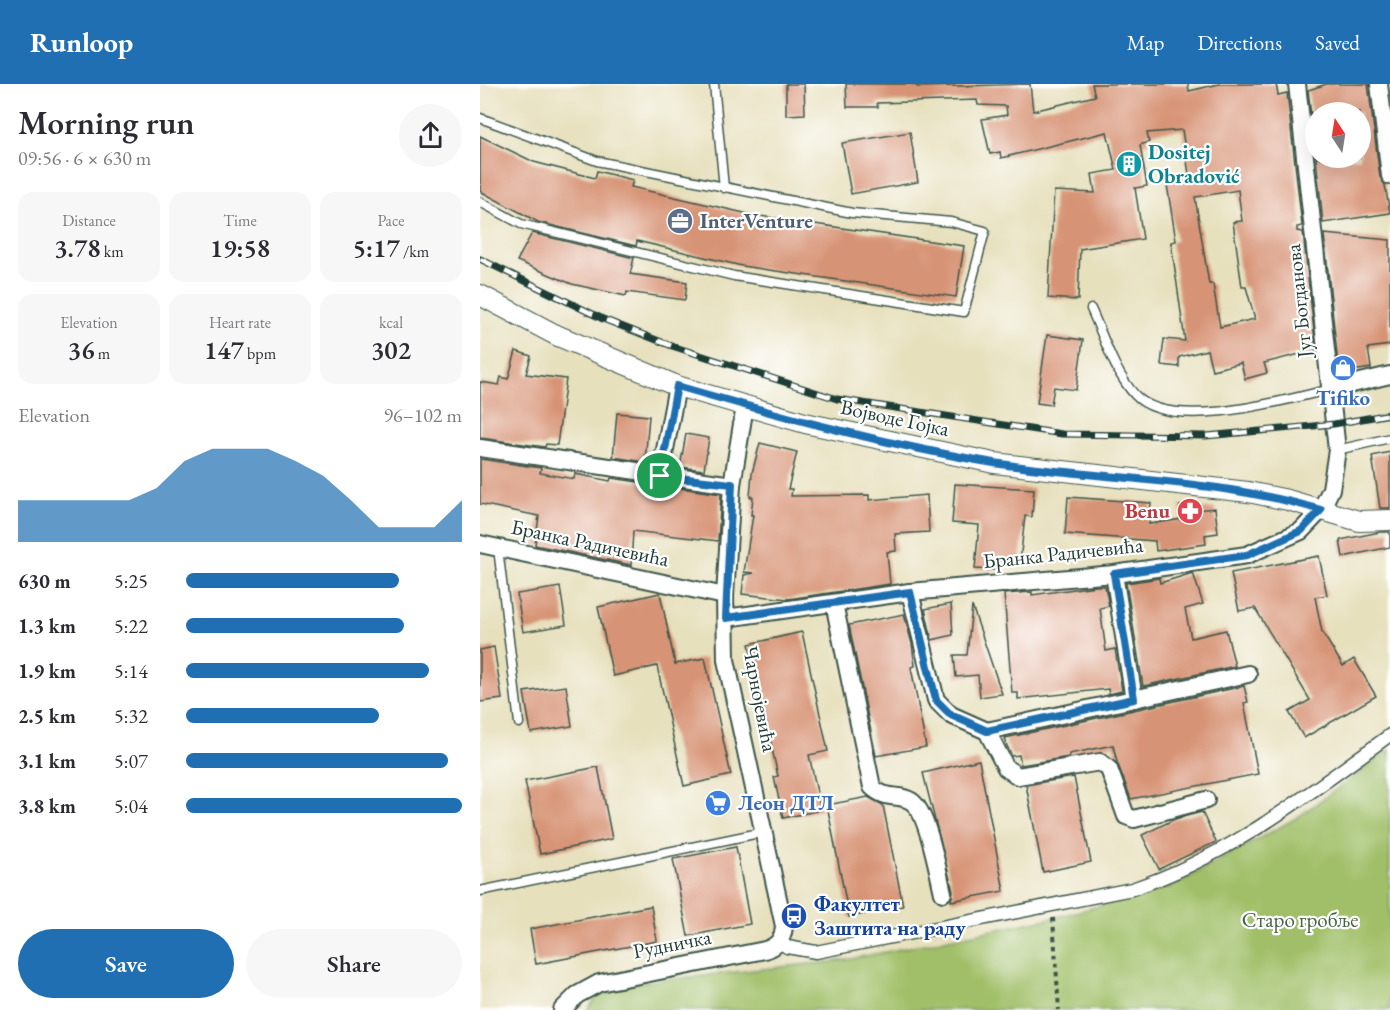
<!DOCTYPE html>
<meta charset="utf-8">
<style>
:root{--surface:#fff;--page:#f7f7f7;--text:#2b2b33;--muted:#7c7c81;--accent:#1f6fb2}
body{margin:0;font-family:"EB Garamond",serif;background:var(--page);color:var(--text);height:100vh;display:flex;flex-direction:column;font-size:22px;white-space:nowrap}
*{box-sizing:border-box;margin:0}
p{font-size:20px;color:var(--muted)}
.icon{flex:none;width:33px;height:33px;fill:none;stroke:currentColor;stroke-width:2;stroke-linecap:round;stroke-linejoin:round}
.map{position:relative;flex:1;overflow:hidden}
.panel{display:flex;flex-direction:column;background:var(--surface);width:480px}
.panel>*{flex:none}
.needle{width:39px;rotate:348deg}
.buttons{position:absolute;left:825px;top:18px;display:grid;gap:12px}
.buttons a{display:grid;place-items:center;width:66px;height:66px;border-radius:50%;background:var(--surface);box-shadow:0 6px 24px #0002;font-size:30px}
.pin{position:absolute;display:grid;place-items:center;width:51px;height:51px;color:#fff;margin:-26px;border:3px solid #fff;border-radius:50%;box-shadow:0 2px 6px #0007}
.round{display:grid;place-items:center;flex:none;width:63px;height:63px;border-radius:32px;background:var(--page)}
.summary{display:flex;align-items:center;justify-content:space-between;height:102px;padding:0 18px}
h1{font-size:33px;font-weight:600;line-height:45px}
.figures{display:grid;grid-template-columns:repeat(3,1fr);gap:9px;height:102px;padding:6px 18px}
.figures div{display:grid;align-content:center;border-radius:15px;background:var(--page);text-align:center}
.figures b{font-size:26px;font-weight:600}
.figures small{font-size:16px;font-weight:400}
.figures p{font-size:16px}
.chart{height:168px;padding:12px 18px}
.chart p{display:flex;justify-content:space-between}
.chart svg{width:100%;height:108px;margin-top:6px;fill:var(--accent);opacity:.7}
.action{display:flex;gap:12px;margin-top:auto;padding:12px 18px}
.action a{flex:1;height:69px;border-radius:36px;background:var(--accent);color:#fff;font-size:24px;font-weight:600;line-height:69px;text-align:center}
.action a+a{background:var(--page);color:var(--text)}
ul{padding:0 18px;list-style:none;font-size:20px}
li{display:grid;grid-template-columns:96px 72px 1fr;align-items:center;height:45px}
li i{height:15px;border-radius:8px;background:var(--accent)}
header{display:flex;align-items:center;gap:36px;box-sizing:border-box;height:84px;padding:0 30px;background:var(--accent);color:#fff}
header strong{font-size:28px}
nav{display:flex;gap:33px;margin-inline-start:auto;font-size:21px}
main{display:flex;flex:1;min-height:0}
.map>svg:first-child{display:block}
</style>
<header>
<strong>Runloop</strong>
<nav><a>Map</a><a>Directions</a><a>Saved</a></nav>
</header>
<main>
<section class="panel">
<div class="summary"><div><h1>Morning run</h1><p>09:56 · 6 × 630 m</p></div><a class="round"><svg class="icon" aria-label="share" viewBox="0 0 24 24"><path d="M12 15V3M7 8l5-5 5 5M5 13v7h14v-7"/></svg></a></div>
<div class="figures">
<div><p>Distance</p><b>3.78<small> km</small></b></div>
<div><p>Time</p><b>19:58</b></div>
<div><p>Pace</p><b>5:17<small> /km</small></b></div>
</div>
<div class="figures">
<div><p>Elevation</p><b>36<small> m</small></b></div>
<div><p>Heart rate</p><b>147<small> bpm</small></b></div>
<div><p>kcal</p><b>302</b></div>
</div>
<div class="chart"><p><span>Elevation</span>96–102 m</p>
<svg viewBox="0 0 160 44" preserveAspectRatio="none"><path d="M0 44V27L10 27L20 27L30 27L40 27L50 22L60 11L70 6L80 6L90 6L100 11L110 17L120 27L130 38L140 38L150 38L160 27V44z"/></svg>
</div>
<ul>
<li><b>630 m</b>5:25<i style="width:77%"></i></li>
<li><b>1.3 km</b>5:22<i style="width:79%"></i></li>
<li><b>1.9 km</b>5:14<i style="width:88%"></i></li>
<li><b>2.5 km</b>5:32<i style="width:70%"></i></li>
<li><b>3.1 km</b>5:07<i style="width:95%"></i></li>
<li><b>3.8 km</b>5:04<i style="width:100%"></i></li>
</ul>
<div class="action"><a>Save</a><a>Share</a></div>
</section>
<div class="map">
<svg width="910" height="926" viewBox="0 0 910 926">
<rect width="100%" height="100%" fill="#fff"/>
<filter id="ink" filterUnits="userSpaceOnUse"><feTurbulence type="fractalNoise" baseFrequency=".0167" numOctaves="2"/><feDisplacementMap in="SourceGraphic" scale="12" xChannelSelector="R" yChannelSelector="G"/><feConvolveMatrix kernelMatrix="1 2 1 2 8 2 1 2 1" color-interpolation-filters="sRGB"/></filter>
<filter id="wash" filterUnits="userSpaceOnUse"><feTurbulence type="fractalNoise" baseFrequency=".008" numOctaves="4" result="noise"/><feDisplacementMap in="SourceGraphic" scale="24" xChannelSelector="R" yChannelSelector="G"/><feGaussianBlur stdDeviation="1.35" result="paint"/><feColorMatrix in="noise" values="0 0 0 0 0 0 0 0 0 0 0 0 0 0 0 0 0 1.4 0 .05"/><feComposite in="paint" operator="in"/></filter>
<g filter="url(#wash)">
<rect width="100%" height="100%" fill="#e7e0bd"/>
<path fill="#a0bf67" stroke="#607e4e" stroke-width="1.5" d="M910 666V926H108L116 913 155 899 366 876 577 833 691 803 818 733Z"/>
<g id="blocks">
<g fill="#d79374" fill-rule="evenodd">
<path d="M306 0H324L325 30 306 31Z"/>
<path d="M366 0H433L438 3 550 0 553 27 615 12 612 0H708L709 7 739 0H796L798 11 807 9 822 142 817 143V147L823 148 836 266 784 279 787 289 765 295 761 279 732 286 727 266 699 273V283L681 281 684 255 705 257 691 158 696 157 686 94 709 90 702 46 667 49 669 58 660 61 667 102 655 104 663 155 600 165 598 216 568 214 574 107 615 109 612 90 636 86 627 48 521 74 520 68 510 70 502 35 527 31 526 22 498 21 497 16 397 19 398 23H367ZM758 106 762 137 753 138 762 203H766L775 235 740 243 733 200H729L715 113Z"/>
<path d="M847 0H888L900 93 905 101 910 129 843 139 836 74H880V28H836V73L828 6Z"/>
<path d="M430 48 438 98 371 110 362 59Z"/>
<path d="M0 52 54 78 115 94 117 87 153 96 151 103 273 131 484 162 476 213 262 182 157 157 156 162 58 138 0 107Z"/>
<path d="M52 149 154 174 150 190 207 198 205 216 147 208 146 212 92 200 37 177Z"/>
<path d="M844 150 910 156V261L888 264 891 284 859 289Z"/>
<path d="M567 251 603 256 596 306 574 303 571 321 557 319Z"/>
<path d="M36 267 51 272 46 290 86 295 77 361 66 360 65 363 0 354V298L19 301 21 293 28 295Z"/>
<path d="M137 329 169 332 165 378 133 373Z"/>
<path d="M206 350 229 354 224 386 200 383Z"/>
<path d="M280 359 317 368 308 405H312L311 412 389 411V416L447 411 449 448 415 450 416 467 407 468 410 500 308 515 262 510 264 491 274 489 264 488 273 431H271L273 413H270L272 389Z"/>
<path d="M910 368V424H900L892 372Z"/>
<path d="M0 375 61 384 60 389 94 395 95 390 130 397 131 394 241 410 238 457 153 447 151 481 55 461 59 432 0 420Z"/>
<path d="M475 400 554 405 552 433 545 432 540 478 514 476 513 486 495 485 499 441 472 439Z"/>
<path d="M588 413 671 419 669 440 702 435 700 422 715 420 716 426 735 424 738 449 725 451 726 460 676 467 675 457 585 450Z"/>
<path d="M900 448H910V463L863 473 860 456Z"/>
<path d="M839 472 847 511 835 513 842 548 863 582 874 575 896 612 824 654 809 628 830 616 775 524 759 527 751 489Z"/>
<path d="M713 489 723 520 705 525 711 554 746 546 755 582 663 602 646 499 679 494 680 499Z"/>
<path d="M616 502H625L629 522 620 524 626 567 635 565 642 607 629 610 628 605 538 615V609H532L524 510 552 508V511Z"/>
<path d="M80 503 86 541 43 548 37 510Z"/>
<path d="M180 509 195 580 225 574 251 691 204 702 177 582 133 592 118 523Z"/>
<path d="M471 520 473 551 452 556 445 525Z"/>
<path d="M492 522 522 610 500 613 498 591 476 593 474 571H487Z"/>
<path d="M424 530 432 560 435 582 431 583 446 663 396 672 369 541Z"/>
<path d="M322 548 348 667 329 671 341 726 303 734 294 693 298 692 269 560Z"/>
<path d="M14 563 22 615 0 618V566Z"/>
<path d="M86 602 92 642 51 649 44 608Z"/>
<path d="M764 602 768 618 764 619 778 690 651 715 637 678 633 661 589 670V673L541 681 539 671 532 672 527 662 525 654Z"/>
<path d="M499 676 524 807 471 817 473 807 443 689Z"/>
<path d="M118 683 132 755 60 770 45 697Z"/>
<path d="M594 693 611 778 563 788 546 701Z"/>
<path d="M388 713 403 721 423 822 369 833 347 721Z"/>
<path d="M722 728 736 758 679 785 662 751 695 735Z"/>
<path d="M256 763 270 840 208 852 193 775Z"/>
<path d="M171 822 177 857 56 880 50 845Z"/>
</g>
</g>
</g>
<g filter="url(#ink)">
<use href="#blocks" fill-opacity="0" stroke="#3d5549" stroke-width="1.5"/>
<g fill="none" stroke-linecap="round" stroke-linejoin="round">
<defs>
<g id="service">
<path d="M234 0 244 104"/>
<path d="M0 34 117 77 372 129 471 138 505 147 484 228 254 192 41 140 0 118"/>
<path d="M611 225C624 253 634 288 655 311 690 349 806 316 851 305"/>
<path d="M857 366 910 354"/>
<path d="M18 464 39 639"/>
<path d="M0 807 284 748"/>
</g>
<path id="pedestrian" d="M300 858 307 863 336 868 652 805C749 773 828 710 910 651"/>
<g id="minor">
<path d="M899 0 910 92"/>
<path d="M851 305 910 291"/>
<path d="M0 364 252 401"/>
<path d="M180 392 197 302"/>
<path d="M0 460 245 512"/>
<path d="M634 490 654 615"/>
<path d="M430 508 456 616 471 631 507 647 526 684 538 692 620 678 629 685 646 732 654 735 726 716"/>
<path d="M354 519 392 703C407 717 417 709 431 717 448 727 458 789 463 809"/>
<path d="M246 534 430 508 634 490 767 471 821 447 841 426 851 405 857 366 817 0"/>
<path d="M507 647 768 590"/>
<path d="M82 926 97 911 119 899 285 866C298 862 303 855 304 842L246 576 245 512 252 401 265 322"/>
</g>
<path id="tertiary" d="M0 211 76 251 197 302 325 339 514 379 768 408 808 416 879 437 910 436"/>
</defs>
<use href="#service" stroke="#3d5549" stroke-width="11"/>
<use href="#pedestrian" stroke="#3d5549" stroke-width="15"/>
<use href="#minor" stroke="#3d5549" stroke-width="20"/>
<use href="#tertiary" stroke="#3d5549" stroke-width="22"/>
<path stroke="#3d5549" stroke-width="4" stroke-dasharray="4.5 4.5" stroke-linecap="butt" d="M573 834 579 926"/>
<use href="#service" stroke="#fff" stroke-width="8"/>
<use href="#pedestrian" stroke="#fff" stroke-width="12"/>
<use href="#minor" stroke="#fff" stroke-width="16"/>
<use href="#tertiary" stroke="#fff" stroke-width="20"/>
<defs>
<path id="rail" d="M0 175 123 235 192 262 357 315 582 350 726 352 854 340 910 330"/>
</defs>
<use href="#rail" stroke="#1f3d34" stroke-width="7"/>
<use href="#rail" stroke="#fff" stroke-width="4.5" stroke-dasharray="14" stroke-linecap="butt"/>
</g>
</g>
<g fill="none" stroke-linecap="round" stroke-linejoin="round" filter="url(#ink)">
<defs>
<path id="route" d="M197 302C301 332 406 361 514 379 622 396 735 394 841 426L821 447 767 471 634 490 654 615 507 647 471 631 456 616 430 508 246 534 252 400 180 392Z"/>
</defs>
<use href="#route" stroke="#fff" stroke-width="12"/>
<use href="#route" stroke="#1f6fb2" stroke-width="8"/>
</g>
<defs>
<symbol id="building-disc" viewBox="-11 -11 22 22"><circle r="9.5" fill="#0f9aa8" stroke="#fff"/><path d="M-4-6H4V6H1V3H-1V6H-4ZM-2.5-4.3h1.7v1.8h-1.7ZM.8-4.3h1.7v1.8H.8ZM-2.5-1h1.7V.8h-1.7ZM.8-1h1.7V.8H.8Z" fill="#fff"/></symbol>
<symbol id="office-disc" viewBox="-11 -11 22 22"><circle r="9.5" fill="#5c6f8a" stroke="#fff"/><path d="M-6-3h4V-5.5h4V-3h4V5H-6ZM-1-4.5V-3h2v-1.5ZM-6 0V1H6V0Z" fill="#fff"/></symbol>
<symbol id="shop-disc" viewBox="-11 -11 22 22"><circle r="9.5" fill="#3f7fe0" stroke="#fff"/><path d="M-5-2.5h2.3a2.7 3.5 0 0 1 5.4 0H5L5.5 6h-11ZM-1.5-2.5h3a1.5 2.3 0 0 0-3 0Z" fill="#fff"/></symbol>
<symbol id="pharmacy-disc" viewBox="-11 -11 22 22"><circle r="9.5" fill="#e0444e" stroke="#fff"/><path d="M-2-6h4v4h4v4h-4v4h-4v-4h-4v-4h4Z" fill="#fff"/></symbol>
<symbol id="supermarket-disc" viewBox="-11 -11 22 22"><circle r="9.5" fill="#3f7fe0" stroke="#fff"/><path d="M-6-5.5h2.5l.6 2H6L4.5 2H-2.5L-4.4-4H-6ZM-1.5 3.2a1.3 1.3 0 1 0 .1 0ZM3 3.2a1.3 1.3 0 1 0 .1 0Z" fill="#fff"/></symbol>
<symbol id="bus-disc" viewBox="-11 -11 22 22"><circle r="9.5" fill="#1a4fb4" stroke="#fff"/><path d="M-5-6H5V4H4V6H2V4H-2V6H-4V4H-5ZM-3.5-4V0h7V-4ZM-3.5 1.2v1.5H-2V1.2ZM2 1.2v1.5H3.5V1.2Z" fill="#fff"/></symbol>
</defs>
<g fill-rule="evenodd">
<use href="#building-disc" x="634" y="65" width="30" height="30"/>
<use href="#office-disc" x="185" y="122" width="30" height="30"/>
<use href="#shop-disc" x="848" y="269" width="30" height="30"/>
<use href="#pharmacy-disc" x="695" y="412" width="30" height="30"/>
<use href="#supermarket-disc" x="223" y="704" width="30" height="30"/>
<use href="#bus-disc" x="299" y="817" width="30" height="30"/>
</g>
<g text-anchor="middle" stroke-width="4.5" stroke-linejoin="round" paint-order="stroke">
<g font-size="21" font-weight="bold" fill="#0d838f" stroke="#fff" text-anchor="start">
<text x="668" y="75">Dositej<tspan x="668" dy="24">Obradović</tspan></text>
</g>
<g font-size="21" font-weight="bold" fill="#4e5e75" stroke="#fff" text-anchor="start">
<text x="220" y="144">InterVenture</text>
</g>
<g font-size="21" fill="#1f3d34" stroke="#fff">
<text transform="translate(819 217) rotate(-96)" y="7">Југ Богданова</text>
<text transform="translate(415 334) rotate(12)" y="7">Војводе Гојка</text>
<text transform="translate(110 459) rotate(12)" y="7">Бранка Радичевића</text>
<text transform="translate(583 469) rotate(-6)" y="7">Бранка Радичевића</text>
<text transform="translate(280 615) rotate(79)" y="7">Чарнојевића</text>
<text transform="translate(192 860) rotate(-11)" y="7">Рудничка</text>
</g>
<g font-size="21" font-weight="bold" fill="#366cbe" stroke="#fff">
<text x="863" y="321">Tifiko</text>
<text x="258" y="726" text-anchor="start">Леон ДТЛ</text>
</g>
<g font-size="21" font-weight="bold" fill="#be3a42" stroke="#fff" text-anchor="end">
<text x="690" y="434">Benu</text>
</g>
<g font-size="21" font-weight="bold" fill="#164399" stroke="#fff" text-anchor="start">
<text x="334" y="827">Факултет<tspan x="334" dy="24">Заштита на раду</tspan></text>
</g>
<g font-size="21" fill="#466443" stroke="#fff">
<text x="820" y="843">Старо гробље</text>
</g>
</g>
</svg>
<div class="buttons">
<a><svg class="needle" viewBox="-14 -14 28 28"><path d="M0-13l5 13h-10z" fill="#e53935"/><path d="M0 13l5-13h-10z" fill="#7c7c81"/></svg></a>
</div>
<div class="pin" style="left:180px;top:392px;background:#1e9e55"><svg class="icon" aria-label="arrive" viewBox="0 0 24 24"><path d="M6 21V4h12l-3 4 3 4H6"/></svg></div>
</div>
</main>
